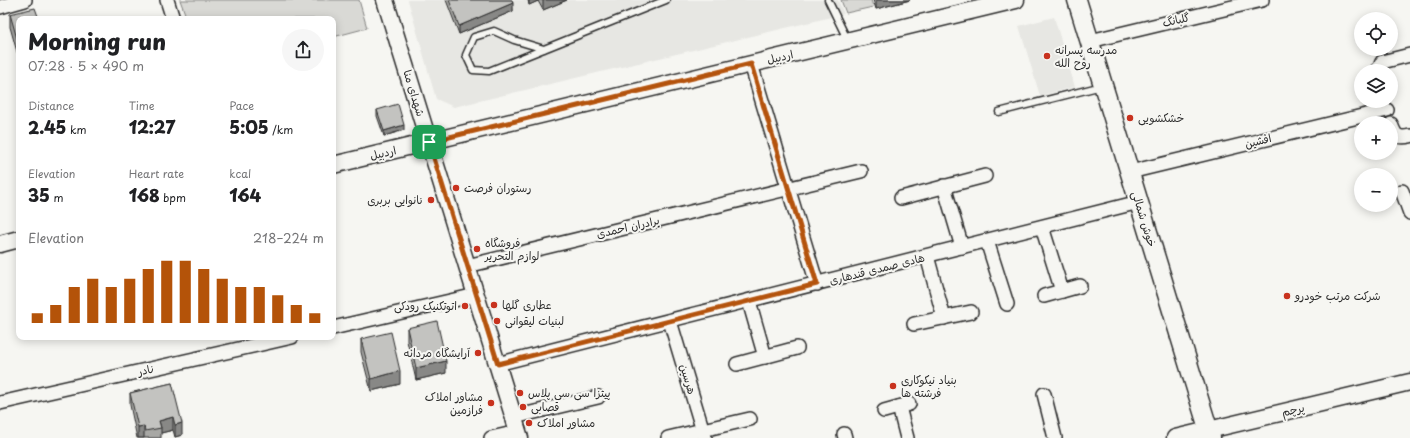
<!DOCTYPE html>
<meta charset="utf-8">
<style>
:root{--surface:#fff;--page:#f6f6f6;--text:#202124;--muted:#757577;--accent:#b45309}
body{margin:0;font-family:"Playpen Sans","Playpen Sans Arabic",sans-serif;background:var(--page);color:var(--text);height:100vh;display:flex;flex-direction:column;font-size:15px;white-space:nowrap}
*{box-sizing:border-box;margin:0}
p{font-size:13px;color:var(--muted)}
.icon{flex:none;width:22px;height:22px;fill:none;stroke:currentColor;stroke-width:2;stroke-linecap:round;stroke-linejoin:round}
.map{position:relative;flex:1;overflow:hidden}
.drawer{position:absolute;left:16px;top:16px;width:320px;height:324px;display:flex;flex-direction:column;background:var(--surface);border-radius:8px;box-shadow:0 2px 10px #0003}
.drawer>*{flex:none}
.fabs{position:absolute;left:1354px;top:12px;display:grid;gap:8px}
.fabs a{display:grid;place-items:center;width:44px;height:44px;border-radius:50%;background:var(--surface);box-shadow:0 2px 10px #0003;font-size:20px}
.pin{position:absolute;display:grid;place-items:center;width:34px;height:34px;color:#fff;margin:-17px;border-radius:8px;box-shadow:0 2px 6px #0006}
.round{display:grid;place-items:center;flex:none;width:42px;height:42px;border-radius:21px;background:var(--page)}
.overview{display:flex;align-items:center;justify-content:space-between;height:68px;padding:0 12px}
h1{font-size:22px;font-weight:800;line-height:30px}
.stats{display:grid;grid-template-columns:repeat(3,1fr);gap:6px;height:68px;padding:4px 12px}
.stats div{display:grid;align-content:center}
.stats b{font-size:17px;font-weight:800}
.stats small{font-size:11px;font-weight:400}
.stats p{font-size:11px}
.chart{height:112px;padding:8px 12px}
.chart p{display:flex;justify-content:space-between}
.chart svg{width:100%;height:72px;margin-top:4px;stroke:var(--accent);stroke-width:6}
.map>svg:first-child{display:block}
</style>
<div class="map">
<svg width="1410" height="438" viewBox="0 0 1410 438">
<rect width="100%" height="100%" fill="#f6f6f2"/>
<filter id="ink" filterUnits="userSpaceOnUse"><feTurbulence type="fractalNoise" baseFrequency=".025" numOctaves="2"/><feDisplacementMap in="SourceGraphic" scale="8" xChannelSelector="R" yChannelSelector="G"/><feConvolveMatrix kernelMatrix="1 2 1 2 8 2 1 2 1" color-interpolation-filters="sRGB"/></filter>
<g filter="url(#ink)">
<g fill="#e7e7e3">
<path d="M408 0H838L844 14 454 107 436 99Z"/>
<path d="M1054 17 1075 87 1040 96 1019 26Z"/>
</g>
<g fill="#d9d9d5" stroke="#828280">
<path d="M180 0H359L367 28 333 37V19H187Z"/>
<path d="M841 0H871L873 7 846 13Z"/>
</g>
<g fill="none" stroke-linecap="round" stroke-linejoin="round">
<defs>
<g id="service">
<path d="M828 0 847 39"/>
<path d="M544 49 514 40 494 31 474 37 466 55 473 70 489 71 666 0"/>
<path d="M999 112 1102 86"/>
</g>
<g id="minor">
<path d="M167 0 173 19"/>
<path d="M0 7 25 0"/>
<path d="M1090 41 1262 0"/>
<path d="M751 64 817 284"/>
<path d="M1378 71 1382 62 1410 55"/>
<path d="M1391 124C1395 135 1397 139 1410 136"/>
<path d="M1130 172 1387 110"/>
<path d="M944 186 962 247"/>
<path d="M1402 191 1410 213"/>
<path d="M901 198 985 176"/>
<path d="M1042 227 1062 291"/>
<path d="M987 241 1007 304"/>
<path d="M927 256 944 318"/>
<path d="M467 266 861 171"/>
<path d="M1044 296 1080 286"/>
<path d="M749 301 765 357"/>
<path d="M670 321 705 438"/>
<path d="M914 324 971 312"/>
<path d="M333 328 476 295"/>
<path d="M497 364 1139 202"/>
<path d="M737 364 797 348"/>
<path d="M1044 394 1055 438"/>
<path d="M0 403 292 337"/>
<path d="M899 407 907 438"/>
<path d="M884 411 909 404"/>
<path d="M514 417 598 397"/>
<path d="M844 434 845 438"/>
<path d="M491 438 518 432"/>
<path d="M668 438 750 419"/>
</g>
<g id="tertiary">
<path d="M385 0 520 438"/>
<path d="M333 165 1016 0"/>
<path d="M0 244 19 239"/>
<path d="M1175 438 1410 382"/>
</g>
<path id="secondary" d="M1077 0 1211 438"/>
</defs>
<use href="#service" stroke="#2b2b2b" stroke-width="9"/>
<use href="#minor" stroke="#2b2b2b" stroke-width="16"/>
<use href="#tertiary" stroke="#2b2b2b" stroke-width="19"/>
<use href="#secondary" stroke="#2b2b2b" stroke-width="21"/>
<use href="#service" stroke="#f6f6f2" stroke-width="6"/>
<use href="#minor" stroke="#f6f6f2" stroke-width="13"/>
<use href="#tertiary" stroke="#f6f6f2" stroke-width="16"/>
<use href="#secondary" stroke="#f6f6f2" stroke-width="18"/>
</g>
<g fill="#a8a8a5" stroke="#2b2b2b">
<path d="M446 0H512L513 11 459 34Z"/>
<path d="M528 0H567L543 10 538 1 529 5Z"/>
<path d="M873 0H910L876 9Z"/>
<path d="M10 14 19 19V59L10 27Z"/>
<path d="M377 110 404 130 384 136 377 116Z"/>
<path d="M407 328 446 373 416 380 407 341Z"/>
<path d="M361 339 400 384 371 391 361 352Z"/>
<path d="M172 383 182 435 175 437 173 430 161 433V438H137L130 405V393Z"/>
</g>
<g fill="#888886" stroke="#2b2b2b">
<path d="M529 0H538V1L529 5Z"/>
<path d="M543 0H567L543 10Z"/>
<path d="M876 0H910L876 9Z"/>
<path d="M513 3V11L459 34V26Z"/>
<path d="M404 125V130L384 136V131Z"/>
<path d="M446 361V373L416 380V368Z"/>
<path d="M400 371V384L371 391V379Z"/>
<path d="M173 417V430L161 433V428L159 421Z"/>
<path d="M182 423V435L175 437V425Z"/>
<path d="M144 426V438H138V427Z"/>
</g>
<g fill="#c3c3c0" stroke="#2b2b2b">
<path d="M449 0H512L513 3 459 26Z"/>
<path d="M35 8 39 19H19V46L10 14Z"/>
<path d="M398 104 404 125 384 131 377 110Z"/>
<path d="M437 321 446 361 416 368 407 328Z"/>
<path d="M391 332 400 371 371 379 361 339Z"/>
<path d="M172 383 182 423 175 425 173 417 159 421 161 428 145 431 144 426 138 427 130 393Z"/>
</g>
</g>
<g fill="none" stroke-linecap="round" stroke-linejoin="round" filter="url(#ink)">
<defs>
<path id="route" d="M751 64 817 284 498 364 429 142Z"/>
</defs>
<use href="#route" stroke="#fff" stroke-width="8"/>
<use href="#route" stroke="#b45309" stroke-width="5"/>
</g>
<g fill="#c8321e" stroke="#f6f6f2" stroke-width="1.5">
<circle cx="1047" cy="56" r="4"/>
<circle cx="1130" cy="118" r="4"/>
<circle cx="456" cy="188" r="4"/>
<circle cx="431" cy="200" r="4"/>
<circle cx="477" cy="249" r="4"/>
<circle cx="1287" cy="296" r="4"/>
<circle cx="494" cy="305" r="4"/>
<circle cx="465" cy="306" r="4"/>
<circle cx="497" cy="321" r="4"/>
<circle cx="478" cy="353" r="4"/>
<circle cx="893" cy="386" r="4"/>
<circle cx="520" cy="393" r="4"/>
<circle cx="491" cy="403" r="4"/>
<circle cx="523" cy="407" r="4"/>
<circle cx="529" cy="423" r="4"/>
</g>
<g text-anchor="middle" stroke-width="4" stroke-linejoin="round" paint-order="stroke">
<g font-size="11" fill="#2b2b2b" stroke="#f6f6f2">
<text transform="translate(1176 20) rotate(-13)" y="4">گلبانگ</text>
<text transform="translate(780 57) rotate(-13)" y="4">اردبیل</text>
<text transform="translate(414 93) rotate(73)" y="4">شهدای منا</text>
<text transform="translate(1258 141) rotate(-14)" y="4">افشین</text>
<text transform="translate(383 153) rotate(-13)" y="4">اردبیل</text>
<text transform="translate(1144 219) rotate(73)" y="4">خوش شمالی</text>
<text transform="translate(628 227) rotate(-13)" y="4">برادران احمدی</text>
<text transform="translate(877 269) rotate(-14)" y="4">هادی صمدی قندهاری</text>
<text transform="translate(146 370) rotate(-13)" y="4">نادر</text>
<text transform="translate(688 379) rotate(73)" y="4">هرسین</text>
<text transform="translate(1293 410) rotate(-13)" y="4">پرچم</text>
</g>
<g font-size="11" fill="#2b2b2b" stroke="#f6f6f2" text-anchor="start">
<text x="1055" y="54">مدرسه پسرانه<tspan x="1055" dy="13">روح الله</tspan></text>
<text x="1138" y="122">خشکشویی</text>
<text x="464" y="192">رستوران فرصت</text>
<text x="423" y="204" text-anchor="end">نانوایی بربری</text>
<text x="485" y="247">فروشگاه<tspan x="485" dy="13">لوازم التحریر</tspan></text>
<text x="1295" y="300">شرکت مرتب خودرو</text>
<text x="502" y="309">عطاری گلها</text>
<text x="457" y="310" text-anchor="end">اتوتکنیک رودکی</text>
<text x="505" y="325">لبنیات لیقوانی</text>
<text x="470" y="357" text-anchor="end">آرایشگاه مردانه</text>
<text x="901" y="384">بنیاد نیکوکاری<tspan x="901" dy="13">فرشته ها</tspan></text>
<text x="528" y="397">پیتزا سی سی پلاس</text>
<text x="483" y="401" text-anchor="end">مشاور املاک<tspan x="483" dy="13">فرازمین</tspan></text>
<text x="531" y="411">قصابی</text>
<text x="537" y="427">مشاور املاک</text>
</g>
</g>
</svg>
<div class="fabs">
<a><svg class="icon" aria-label="locate" viewBox="0 0 24 24"><circle cx="12" cy="12" r="6"/><path d="M12 2v4M12 18v4M2 12h4M18 12h4"/></svg></a>
<a><svg class="icon" aria-label="layers" viewBox="0 0 24 24"><path d="M12 4l9 5-9 5-9-5zM3 14l9 5 9-5"/></svg></a>
<a>+</a>
<a>−</a>
</div>
<div class="pin" style="left:429px;top:142px;background:#1e9e55"><svg class="icon" aria-label="arrive" viewBox="0 0 24 24"><path d="M6 21V4h12l-3 4 3 4H6"/></svg></div>
<section class="drawer">
<div class="overview"><div><h1>Morning run</h1><p>07:28 · 5 × 490 m</p></div><a class="round"><svg class="icon" aria-label="share" viewBox="0 0 24 24"><path d="M12 15V3M7 8l5-5 5 5M5 13v7h14v-7"/></svg></a></div>
<div class="stats">
<div><p>Distance</p><b>2.45<small> km</small></b></div>
<div><p>Time</p><b>12:27</b></div>
<div><p>Pace</p><b>5:05<small> /km</small></b></div>
</div>
<div class="stats">
<div><p>Elevation</p><b>35<small> m</small></b></div>
<div><p>Heart rate</p><b>168<small> bpm</small></b></div>
<div><p>kcal</p><b>164</b></div>
</div>
<div class="chart"><p><span>Elevation</span>218–224 m</p>
<svg viewBox="0 0 160 44" preserveAspectRatio="none"><path d="M5 44V38M15 44V33M25 44V22M35 44V17M45 44V22M55 44V17M65 44V11M75 44V6M85 44V6M95 44V11M105 44V17M115 44V22M125 44V22M135 44V27M145 44V33M155 44V38"/></svg>
</div>
</section>
</div>
